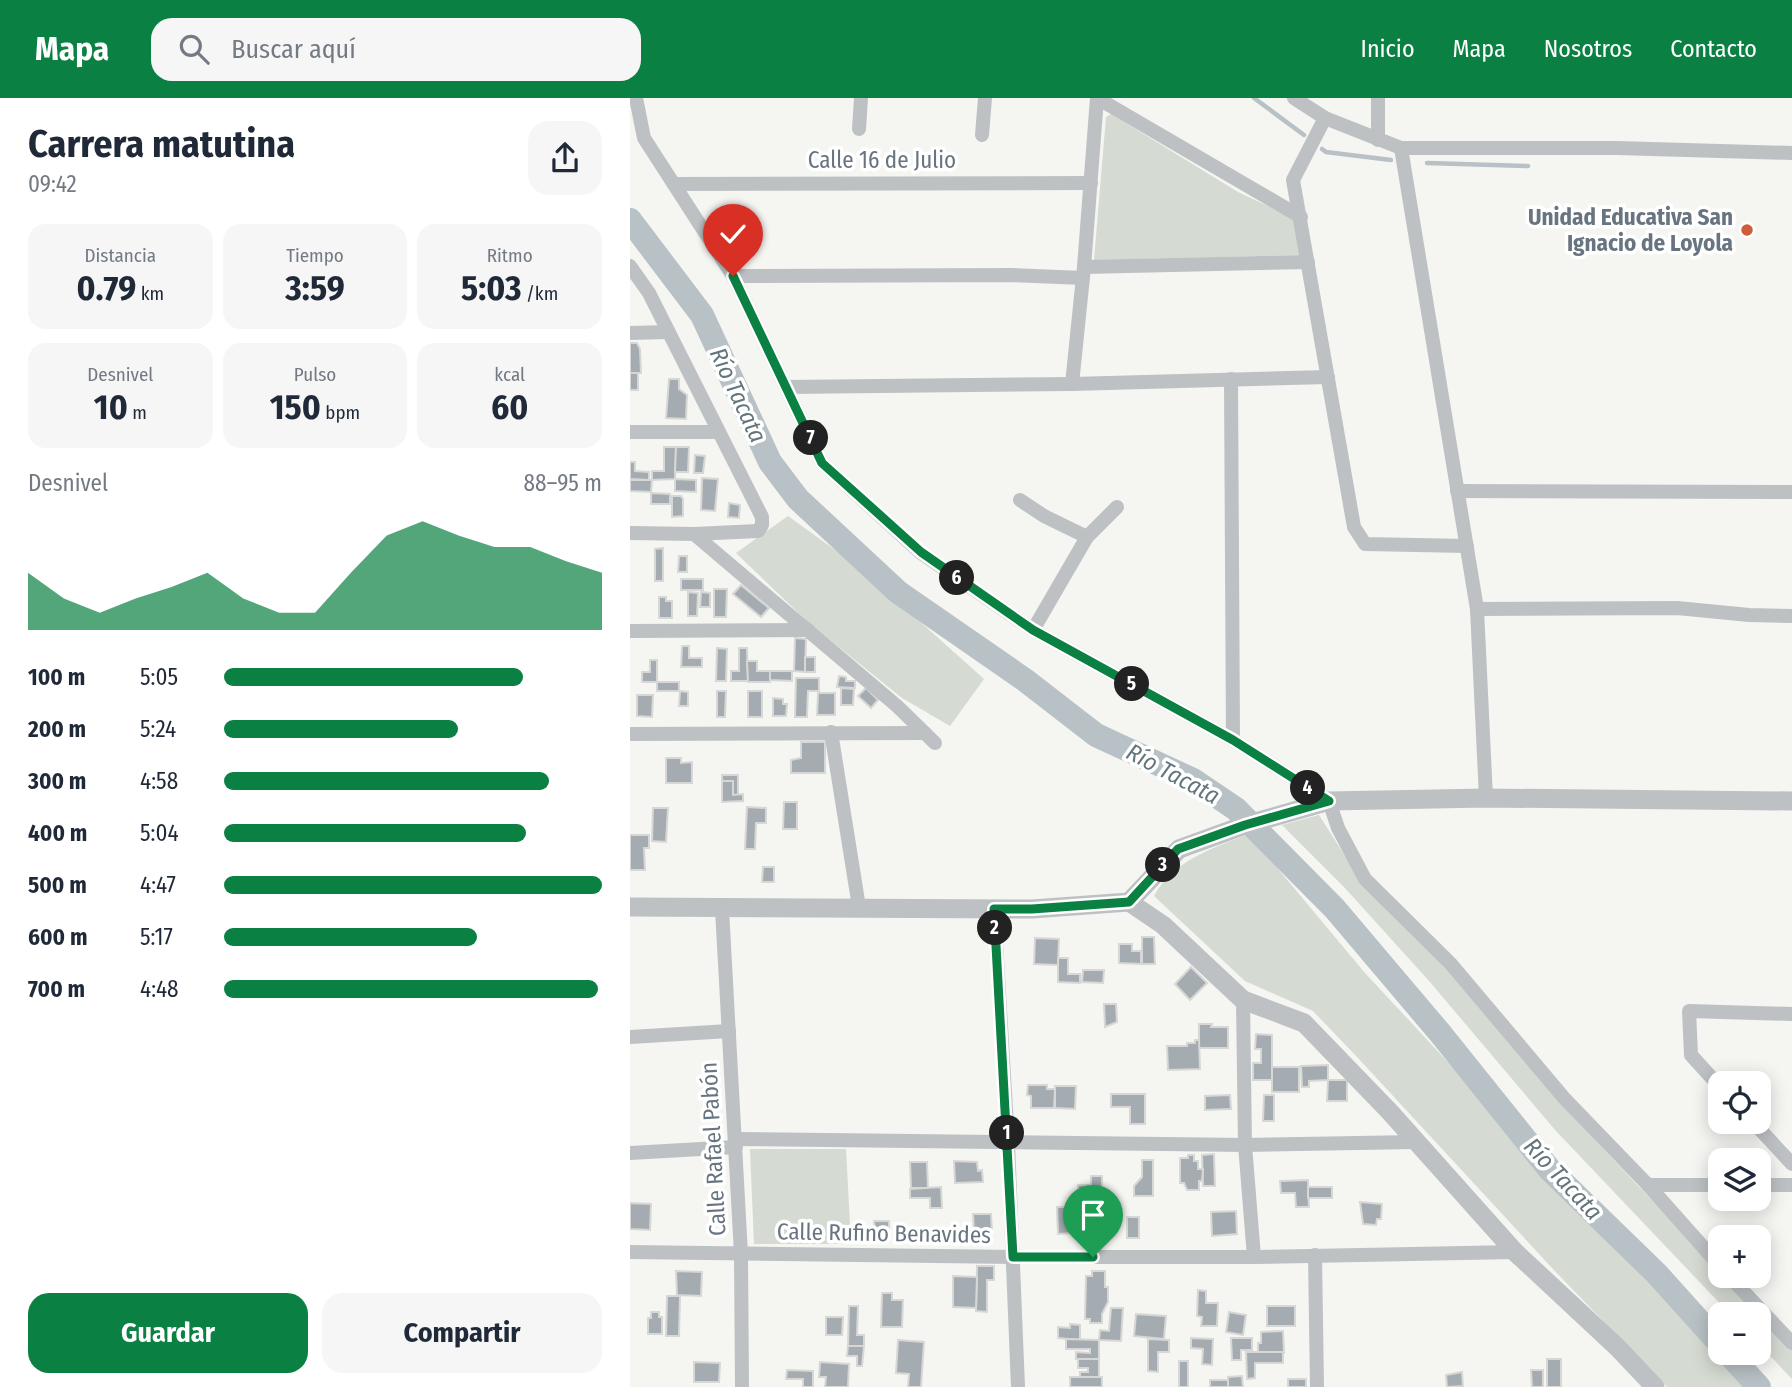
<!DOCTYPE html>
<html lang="es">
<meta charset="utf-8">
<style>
:root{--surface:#fff;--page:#f6f6f7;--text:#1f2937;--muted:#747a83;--accent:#0b8043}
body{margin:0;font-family:"Fira Sans Condensed",sans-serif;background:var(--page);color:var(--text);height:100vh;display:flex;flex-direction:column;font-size:26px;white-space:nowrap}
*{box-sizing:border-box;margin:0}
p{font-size:23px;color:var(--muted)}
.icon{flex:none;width:38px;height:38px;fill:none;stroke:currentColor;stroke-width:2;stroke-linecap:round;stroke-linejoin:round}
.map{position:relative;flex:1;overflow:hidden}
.panel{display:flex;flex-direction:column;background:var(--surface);width:630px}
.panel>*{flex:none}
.controls{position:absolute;left:1078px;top:973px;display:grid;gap:14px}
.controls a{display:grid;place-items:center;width:63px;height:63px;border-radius:14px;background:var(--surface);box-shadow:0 4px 18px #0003;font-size:35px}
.pin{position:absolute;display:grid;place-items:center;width:60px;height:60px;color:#fff;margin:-72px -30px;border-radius:50% 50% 50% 0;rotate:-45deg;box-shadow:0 0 7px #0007}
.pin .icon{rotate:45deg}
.km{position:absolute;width:35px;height:35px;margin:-18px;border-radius:50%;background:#222;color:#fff;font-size:19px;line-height:35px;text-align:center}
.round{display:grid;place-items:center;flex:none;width:74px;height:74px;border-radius:21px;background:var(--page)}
.head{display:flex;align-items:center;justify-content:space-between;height:119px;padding:0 28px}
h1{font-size:38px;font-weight:700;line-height:52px}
.figures{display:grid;grid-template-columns:repeat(3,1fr);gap:10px;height:119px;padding:7px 28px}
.figures div{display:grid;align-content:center;border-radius:18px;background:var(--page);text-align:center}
.figures b{font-size:35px;font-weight:700}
.figures small{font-size:19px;font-weight:400}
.figures p{font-size:19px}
.chart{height:196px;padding:14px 28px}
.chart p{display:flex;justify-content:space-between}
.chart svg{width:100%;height:126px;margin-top:7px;fill:var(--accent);opacity:.7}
.action{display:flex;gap:14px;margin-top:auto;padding:14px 28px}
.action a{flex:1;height:80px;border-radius:21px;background:var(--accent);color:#fff;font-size:28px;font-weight:700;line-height:80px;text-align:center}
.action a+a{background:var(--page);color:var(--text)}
ul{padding:0 28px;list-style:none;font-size:23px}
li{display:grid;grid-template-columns:112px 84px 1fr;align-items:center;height:52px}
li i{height:18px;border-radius:9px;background:var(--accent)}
header{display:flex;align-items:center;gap:42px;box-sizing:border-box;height:98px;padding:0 35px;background:var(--accent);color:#fff}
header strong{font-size:33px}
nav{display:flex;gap:38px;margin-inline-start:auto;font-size:24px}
.search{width:490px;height:63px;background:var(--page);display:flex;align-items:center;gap:18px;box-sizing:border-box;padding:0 24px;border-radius:21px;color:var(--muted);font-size:26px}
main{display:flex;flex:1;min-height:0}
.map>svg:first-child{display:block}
</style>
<header>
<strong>Mapa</strong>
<div class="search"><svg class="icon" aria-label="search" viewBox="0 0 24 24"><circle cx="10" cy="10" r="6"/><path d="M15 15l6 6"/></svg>Buscar aquí</div>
<nav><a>Inicio</a><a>Mapa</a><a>Nosotros</a><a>Contacto</a></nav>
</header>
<main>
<section class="panel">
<div class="head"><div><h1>Carrera matutina</h1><p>09:42</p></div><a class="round"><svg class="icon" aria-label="share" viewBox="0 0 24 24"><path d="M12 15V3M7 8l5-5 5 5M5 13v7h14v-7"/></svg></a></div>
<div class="figures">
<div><p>Distancia</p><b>0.79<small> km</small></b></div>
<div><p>Tiempo</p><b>3:59</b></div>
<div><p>Ritmo</p><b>5:03<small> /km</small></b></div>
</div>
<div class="figures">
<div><p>Desnivel</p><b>10<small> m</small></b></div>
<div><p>Pulso</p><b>150<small> bpm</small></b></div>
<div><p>kcal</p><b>60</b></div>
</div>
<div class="chart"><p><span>Desnivel</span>88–95 m</p>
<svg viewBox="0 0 160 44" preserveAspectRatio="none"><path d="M0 44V24L10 33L20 38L30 33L40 29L50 24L60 33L70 38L80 38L90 24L100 11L110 6L120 11L130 15L140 15L150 20L160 24V44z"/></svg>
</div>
<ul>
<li><b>100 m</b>5:05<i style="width:79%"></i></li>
<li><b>200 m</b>5:24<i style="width:62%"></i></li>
<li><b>300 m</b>4:58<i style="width:86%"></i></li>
<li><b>400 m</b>5:04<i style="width:80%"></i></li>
<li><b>500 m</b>4:47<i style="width:100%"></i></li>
<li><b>600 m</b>5:17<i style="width:67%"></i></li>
<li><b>700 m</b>4:48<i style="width:99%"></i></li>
</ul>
<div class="action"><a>Guardar</a><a>Compartir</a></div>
</section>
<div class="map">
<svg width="1162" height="1289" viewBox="0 0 1162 1289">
<rect width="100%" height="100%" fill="#f5f5f2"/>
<g fill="#d5dad2">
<path d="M481 16 608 94 665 121 672 157 464 162 476 19Z"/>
<path d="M158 418 230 470 354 581 320 628 272 600 180 526 106 455Z"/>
<path d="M689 717 731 783 817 870 924 999 1090 1174V1178H1094L1162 1250V1281L1129 1246V1216H1100L926 1033 800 884 714 789 652 727Z"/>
<path d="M619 736 735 875 1120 1289H1037L922 1170 728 960 683 913 615 883 524 798C544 762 583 750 619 736Z"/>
<path d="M120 1051H216L221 1146H124Z"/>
</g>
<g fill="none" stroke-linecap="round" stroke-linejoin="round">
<g stroke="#b8c1c5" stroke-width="4.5">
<path d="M624 0 674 37"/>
<path d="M692 51 696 54 761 62"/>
<path d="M797 65 898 68"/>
</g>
<g stroke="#b8c1c5" stroke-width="24">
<path d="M0 122 72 217 140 364 168 401 268 494 395 582 466 637 563 682 606 711 705 811 810 935 920 1072 1026 1175 1090 1246"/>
<path d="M1098 1255 1129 1289"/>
</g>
</g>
<g fill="#a5acb1" stroke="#d7d7d5" stroke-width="2">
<path d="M0 245H7L10 251 11 275H0Z"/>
<rect x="0" y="275" width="8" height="17"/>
<path d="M39 281H49V291L57 297 56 321 36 320Z"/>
<path d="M34 349H46L45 381 22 382V373H34Z"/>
<path d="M46 349H59L58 374H45Z"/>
<path d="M65 357 75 358 73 375H64Z"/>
<path d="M0 364H5V373L19 374V382L0 381Z"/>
<path d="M72 380 88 381 85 413 71 412Z"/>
<path d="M45 381 66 382V394L45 393Z"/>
<path d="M0 382H22L21 394 0 393Z"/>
<path d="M21 395 40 396V406H21Z"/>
<path d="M42 398H51L53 401V418L42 419Z"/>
<path d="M99 405 110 407 109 420 98 419Z"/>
<path d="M33 450V483H25V451Z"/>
<path d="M49 458H57V474H48Z"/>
<rect x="51" y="481" width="22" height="11"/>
<path d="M111 487 139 510 131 519 103 496Z"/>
<path d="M84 491H97L96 519H84Z"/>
<path d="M58 494 68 495 67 518H58Z"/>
<path d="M71 494 80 495V509H70Z"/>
<path d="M29 499H36V503H42V520H29Z"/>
<path d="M165 540 176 541 175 574 164 573Z"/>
<path d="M52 548H59V560H72V569H51Z"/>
<path d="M87 550 97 551 96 583H86Z"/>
<path d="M109 550H117L118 583H101V573H109Z"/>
<rect x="175" y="559" width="10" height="15"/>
<path d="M20 562H27V584H12V574H20Z"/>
<path d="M117 563H127V573H140V584H118Z"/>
<path d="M140 573H162V583L140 582Z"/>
<path d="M209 578 216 579V583H225V590L207 589Z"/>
<path d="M166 580H189V593H178L177 619H165Z"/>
<rect x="27" y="584" width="22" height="9"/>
<path d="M211 590 224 591 223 607H211Z"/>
<path d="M236 590 248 602 241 610 228 598Z"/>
<path d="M50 593 58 594V608H49Z"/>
<path d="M87 593H96L95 619H87Z"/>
<rect x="118" y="593" width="14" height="26"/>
<path d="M188 595H205V617H187Z"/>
<path d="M7 597H23L22 619 7 618Z"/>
<path d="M143 600 153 601V606H157L156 618H143Z"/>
<path d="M171 644H195V675H161V662L171 660Z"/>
<path d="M36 660H51V665L62 664V685H36Z"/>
<path d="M92 677H108V697H103V683H92Z"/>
<path d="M92 683H103V697L113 696V703L92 704Z"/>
<path d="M154 704H167V731H153Z"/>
<path d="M117 709 136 710V725H126L125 751H115Z"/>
<path d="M23 710H38L36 744 22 743Z"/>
<path d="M0 737H19V750H14L15 772H0Z"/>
<path d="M133 769H144V784H132Z"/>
<path d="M512 839H524L525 866H512Z"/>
<path d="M405 840 429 841 428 867 404 866Z"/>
<path d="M489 846H502V853H511V866L489 865Z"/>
<path d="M428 860H438V876H450V885L428 884Z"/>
<path d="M561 869 577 885 560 902 545 886Z"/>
<path d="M453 872H474L473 885 452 884Z"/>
<path d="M474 906H486L487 924 475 929Z"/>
<path d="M569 926H582L581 929H598V950H569Z"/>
<path d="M626 936 642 937V982H623V965H631V951H625Z"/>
<path d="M565 942H569L570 971 538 972 537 948H557V945H565Z"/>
<path d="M698 967V982L679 983V989H672L671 968Z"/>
<rect x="642" y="969" width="27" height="25"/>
<path d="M698 982H717V1003H697Z"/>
<path d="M398 987H417V991H425L424 1010H401V998L397 997Z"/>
<path d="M425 988H446L445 1011 425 1010Z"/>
<path d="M481 996H515V1026H500V1009H481Z"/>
<path d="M600 997 601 1011 575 1012V998Z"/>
<path d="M634 997H644V1023H633Z"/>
<path d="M584 1056 585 1088H573L572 1057Z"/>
<path d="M558 1057H564V1063H568V1071H573L572 1083H569V1092H557L554 1085H550V1060H558Z"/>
<path d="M512 1062H523V1098H504V1088L512 1079Z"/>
<path d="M324 1063 347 1064 348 1073 352 1072 353 1084 325 1085Z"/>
<path d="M280 1064H297L298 1090H281Z"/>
<path d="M461 1078H472V1098H448V1087H461Z"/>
<path d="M678 1082 679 1109H666L665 1095H651L650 1083Z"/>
<path d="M311 1089 312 1110H300V1100H280V1091Z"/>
<rect x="678" y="1089" width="24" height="11"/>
<path d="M730 1104 752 1106 751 1121H747L746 1127 733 1126Z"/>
<path d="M0 1105 21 1106 20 1132 0 1131Z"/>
<path d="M427 1109H442L443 1135 428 1136Z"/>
<path d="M606 1113 607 1136 582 1138 581 1114Z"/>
<path d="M453 1114H473L472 1122H478V1135H474V1141H453Z"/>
<path d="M343 1116H361L362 1134H344Z"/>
<rect x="497" y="1119" width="12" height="21"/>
<path d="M244 1123H259V1142H245Z"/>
<path d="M347 1168H364V1182H357V1214L346 1213Z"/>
<path d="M46 1173 72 1174 71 1198 47 1197Z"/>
<path d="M462 1173H475V1189H478V1204L472 1216V1225H460V1221H455L456 1178H462Z"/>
<path d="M323 1178 347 1179 346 1210 323 1209Z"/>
<path d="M568 1192 576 1193V1205H588L587 1228H571L572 1219 567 1218Z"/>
<path d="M252 1195H262V1202H273L272 1229H251Z"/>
<path d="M37 1198H50L49 1238H36Z"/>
<path d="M219 1208H228L227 1237H234V1248H218Z"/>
<rect x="637" y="1208" width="28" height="20"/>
<path d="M481 1210H493L491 1243 469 1242 470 1232 479 1233Z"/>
<path d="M21 1214H29V1219H32V1236H18V1220H21Z"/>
<path d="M599 1214 616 1217 613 1237 596 1234Z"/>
<path d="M506 1216 536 1218 534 1241 504 1238Z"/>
<path d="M196 1219H213L212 1237H196Z"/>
<path d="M440 1226 450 1227V1242L428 1240V1229L440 1230Z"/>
<path d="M653 1233 654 1255 628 1254V1245H631V1234Z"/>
<path d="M561 1240 583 1241 582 1267 572 1266 573 1251 561 1250Z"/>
<path d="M601 1240H622V1252H611V1262H602Z"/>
<path d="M436 1241 469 1242V1261H446V1254L460 1255V1251H436Z"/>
<path d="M518 1241 539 1242V1254H528V1274L518 1273Z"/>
<path d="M268 1242 294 1244 291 1289H278L279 1276 266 1275Z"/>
<path d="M218 1248H234L232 1268H227V1258H217Z"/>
<path d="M616 1254H653V1265H625V1280L617 1281Z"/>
<path d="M448 1261H469V1279H450V1274H458V1270H448Z"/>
<rect x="917" y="1261" width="14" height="28"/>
<rect x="549" y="1263" width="9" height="26"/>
<path d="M64 1264 90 1265 89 1284H64Z"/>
<path d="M190 1264 219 1266 218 1289H195L196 1279H189Z"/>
<path d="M157 1272 183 1273V1289H173V1281H156Z"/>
<path d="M901 1272H913V1289H902Z"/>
<path d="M832 1274 833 1288 817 1289 816 1277Z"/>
<path d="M612 1278 613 1289H598V1279Z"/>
<rect x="440" y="1279" width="32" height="10"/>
<rect x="658" y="1281" width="18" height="8"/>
<rect x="580" y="1282" width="18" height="7"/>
</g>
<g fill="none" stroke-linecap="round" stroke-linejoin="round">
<g stroke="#bdc1c4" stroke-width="14">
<path d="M6 0 14 40 103 178 192 365 291 455 403 532 603 642 699 703 708 730 735 781 821 866 934 1000 1018 1087 1090 1168"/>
<path d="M467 0 671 119"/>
<path d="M664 0 695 20 771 50H987L1162 55"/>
<path d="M695 20 663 82 724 429 735 446 837 448"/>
<path d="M229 31 231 0"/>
<path d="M352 37 355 0"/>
<path d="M748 42V0"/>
<path d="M771 50 847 511 856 700"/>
<path d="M44 86 461 85"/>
<path d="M0 168 19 195 132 419V427L128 433 64 436 0 435"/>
<path d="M454 169 678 164"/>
<path d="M103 178 381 177 453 180"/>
<path d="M0 235 38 234"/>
<path d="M601 281 603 642"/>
<path d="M442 286 454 169 467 0"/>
<path d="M157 289 442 286 698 279"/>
<path d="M0 334H88"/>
<path d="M827 393 1162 394"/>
<path d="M390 402 414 418 457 439"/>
<path d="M64 436 267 608 305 645"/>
<path d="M847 511 1047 510 1119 517 1162 518"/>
<path d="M403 532 457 439 487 409"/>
<path d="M0 533 178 532"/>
<path d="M201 634 229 809"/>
<path d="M0 636 295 635"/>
<path d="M92 811 111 1156 112 1289"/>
<path d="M364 811 378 1045 388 1289"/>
<path d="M613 902 615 1047 624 1159"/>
<path d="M0 939 99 933"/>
<path d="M1090 989 1061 957 1059 913 1162 916"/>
<path d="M1123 1024 1162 1066"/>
<path d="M106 1041 615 1047 785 1044"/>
<path d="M0 1055 106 1049"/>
<path d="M1018 1087H1090"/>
<path d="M1129 1087H1162"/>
<path d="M0 1154 383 1159H624L885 1154"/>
<path d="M685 1157 687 1289"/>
<path d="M1099 1178 1162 1245"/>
</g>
<g stroke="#bdc1c4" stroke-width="19">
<path d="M499 804 533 827 613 902 674 925 760 1014 885 1154 987 1249 1025 1289"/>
<path d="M0 809 402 811 499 804 549 751 615 727 699 703 856 700 1162 703"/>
</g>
</g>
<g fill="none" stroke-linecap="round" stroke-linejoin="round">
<defs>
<path id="route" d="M103 178 192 365 291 454 403 532 603 642 699 703 615 727 548 751 499 804 402 811H364L383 1159H463"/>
</defs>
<use href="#route" stroke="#fff" stroke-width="14"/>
<use href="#route" stroke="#0b8043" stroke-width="9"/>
</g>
<circle fill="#cf5d39" stroke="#fff" stroke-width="2.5" cx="1117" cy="132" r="7"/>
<g text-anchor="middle" stroke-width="7" stroke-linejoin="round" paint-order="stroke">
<g font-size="23" fill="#687580" stroke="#fff">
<text x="252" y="70">Calle 16 de Julio</text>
<text transform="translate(83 1051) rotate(-93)" y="8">Calle Rafael Pabón</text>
<text transform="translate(254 1135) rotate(1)" y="8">Calle Rufino Benavides</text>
</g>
<g font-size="23" font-weight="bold" fill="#687580" stroke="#fff" text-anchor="end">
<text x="1103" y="127">Unidad Educativa San<tspan x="1103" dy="26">Ignacio de Loyola</tspan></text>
</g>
<g font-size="24" font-style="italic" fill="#63767c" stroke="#fff">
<text transform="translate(108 297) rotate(65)" y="8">Río Tacata</text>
<text transform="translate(543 676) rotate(28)" y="8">Río Tacata</text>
<text transform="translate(933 1081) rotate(47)" y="8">Río Tacata</text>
</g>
</g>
</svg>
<div class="controls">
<a><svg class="icon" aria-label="locate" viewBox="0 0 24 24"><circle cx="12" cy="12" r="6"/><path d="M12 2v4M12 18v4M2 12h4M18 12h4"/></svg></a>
<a><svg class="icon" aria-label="layers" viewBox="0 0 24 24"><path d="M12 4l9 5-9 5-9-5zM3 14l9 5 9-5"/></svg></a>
<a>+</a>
<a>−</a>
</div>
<div class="pin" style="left:463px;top:1159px;background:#1e9e55"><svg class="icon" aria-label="arrive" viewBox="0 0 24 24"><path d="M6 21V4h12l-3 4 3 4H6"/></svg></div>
<div class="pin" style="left:103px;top:178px;background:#d93025"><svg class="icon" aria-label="check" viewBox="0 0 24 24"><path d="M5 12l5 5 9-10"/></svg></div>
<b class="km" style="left:377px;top:1035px">1</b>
<b class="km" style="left:365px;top:830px">2</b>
<b class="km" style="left:533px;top:767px">3</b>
<b class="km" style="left:678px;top:690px">4</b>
<b class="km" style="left:502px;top:586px">5</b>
<b class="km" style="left:327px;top:480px">6</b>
<b class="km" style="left:181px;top:340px">7</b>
</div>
</main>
